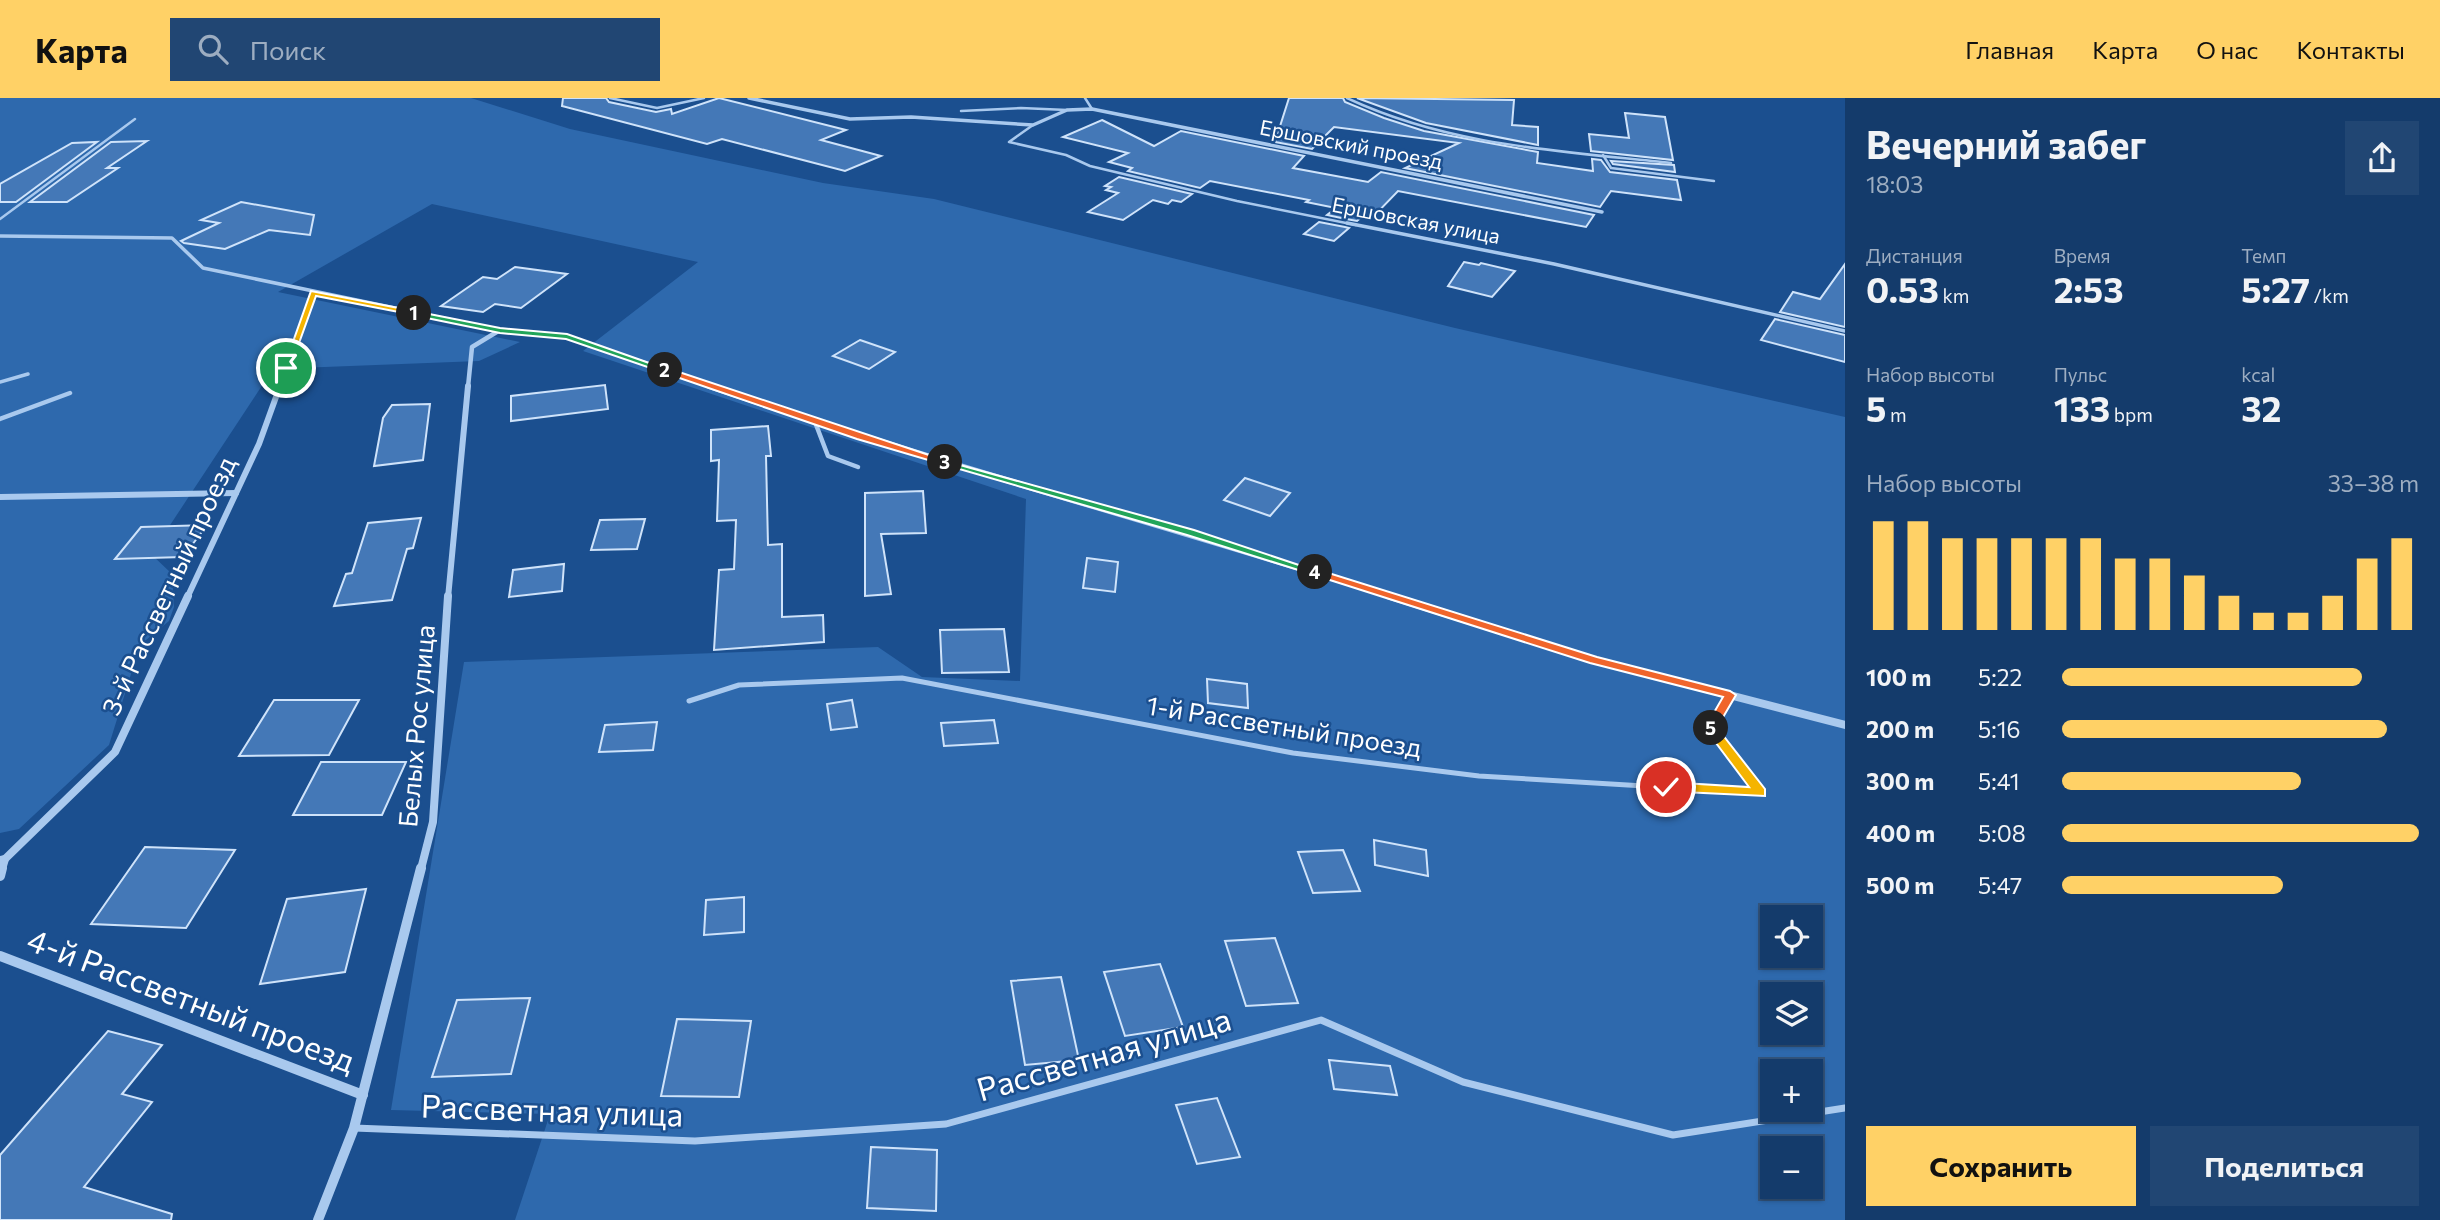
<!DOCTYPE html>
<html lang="ru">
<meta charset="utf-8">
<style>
:root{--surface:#143b6b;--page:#214673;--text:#f1f3f6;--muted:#9dadc1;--line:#33557e;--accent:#ffd166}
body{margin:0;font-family:Commissioner,sans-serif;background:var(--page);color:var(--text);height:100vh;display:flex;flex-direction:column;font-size:26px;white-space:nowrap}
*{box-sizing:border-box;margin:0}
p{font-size:23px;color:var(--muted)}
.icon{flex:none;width:38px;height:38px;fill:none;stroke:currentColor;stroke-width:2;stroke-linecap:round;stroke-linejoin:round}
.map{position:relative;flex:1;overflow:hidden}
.sheet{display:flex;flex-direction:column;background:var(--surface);width:595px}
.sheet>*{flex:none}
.tools{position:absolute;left:1760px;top:807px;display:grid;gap:14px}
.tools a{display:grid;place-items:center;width:63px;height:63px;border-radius:0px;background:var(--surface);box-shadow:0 2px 5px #0004,0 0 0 2px var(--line);font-size:35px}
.pin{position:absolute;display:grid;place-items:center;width:60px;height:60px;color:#fff;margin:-30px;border:4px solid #fff;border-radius:50%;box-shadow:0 2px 7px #0007}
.km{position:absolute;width:35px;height:35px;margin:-18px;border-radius:50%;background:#222;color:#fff;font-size:19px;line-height:35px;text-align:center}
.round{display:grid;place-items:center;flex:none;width:74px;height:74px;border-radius:0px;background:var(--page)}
.headline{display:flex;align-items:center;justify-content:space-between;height:119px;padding:0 21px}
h1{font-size:38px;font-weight:700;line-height:52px}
.metrics{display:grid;grid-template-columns:repeat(3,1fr);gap:10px;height:119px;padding:7px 21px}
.metrics div{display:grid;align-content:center}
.metrics b{font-size:35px;font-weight:700}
.metrics small{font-size:19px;font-weight:400}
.metrics p{font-size:19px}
.chart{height:196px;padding:14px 21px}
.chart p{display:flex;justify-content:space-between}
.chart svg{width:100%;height:126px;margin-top:7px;stroke:var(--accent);stroke-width:6}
.cta{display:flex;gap:14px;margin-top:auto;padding:14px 21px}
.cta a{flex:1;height:80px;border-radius:0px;background:var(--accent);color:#111;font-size:28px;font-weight:700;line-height:80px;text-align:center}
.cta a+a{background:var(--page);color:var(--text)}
ul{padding:0 21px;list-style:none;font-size:23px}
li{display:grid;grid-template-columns:112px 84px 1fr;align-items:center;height:52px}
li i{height:18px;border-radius:9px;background:var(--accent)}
header{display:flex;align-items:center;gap:42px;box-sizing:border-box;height:98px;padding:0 35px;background:var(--accent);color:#111}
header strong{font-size:33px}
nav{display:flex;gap:38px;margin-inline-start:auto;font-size:24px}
.search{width:490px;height:63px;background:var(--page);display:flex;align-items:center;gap:18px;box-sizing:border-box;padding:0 24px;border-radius:0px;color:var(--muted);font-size:26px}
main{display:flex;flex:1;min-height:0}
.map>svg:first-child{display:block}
</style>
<header>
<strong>Карта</strong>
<div class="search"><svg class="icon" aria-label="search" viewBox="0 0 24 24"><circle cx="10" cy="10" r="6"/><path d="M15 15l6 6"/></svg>Поиск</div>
<nav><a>Главная</a><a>Карта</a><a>О нас</a><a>Контакты</a></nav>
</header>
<main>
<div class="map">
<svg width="1845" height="1122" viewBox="0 0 1845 1122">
<rect width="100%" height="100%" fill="#1b4f8f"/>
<path fill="#2e69ad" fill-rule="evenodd" d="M0 0H471L570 31 823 85 934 101 1455 230 1845 319V1122H515L550 1016 391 1012 464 564 878 549 922 579 1020 583 1026 401 583 253 698 164 432 106 278 194 520 244 479 263 273 271 151 456 172 476 174 509 169 523 140 547 109 647 19 731 0 735ZM1773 819H1811V858H1773ZM1773 896H1811V934H1773ZM1773 973H1811V1012H1773ZM1773 1050H1811V1088H1773Z"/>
<g fill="#4478b7" stroke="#cfe3fa" stroke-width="2">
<path d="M563 0H606L609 4 656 14 671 11 672 16 719 0 846 32 821 42 881 58 845 73 722 41 707 46 562 8Z"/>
<path d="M1289 0H1343L1345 4 1384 20 1424 33 1538 54 1537 65 1593 73 1592 61 1601 62 1610 74 1677 82 1681 102 1611 93 1600 109 1405 70 1459 45 1334 29 1312 51 1275 44Z"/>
<path d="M1357 0 1514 2 1512 27 1538 29V47L1426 25Z"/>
<path d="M1625 15 1665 19 1673 62 1591 53 1589 36 1629 40Z"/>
<path d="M1102 22 1154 48 1181 33 1304 58 1293 70 1368 84 1381 74 1594 117 1586 129 1398 93 1373 119 1364 117 1357 123 1346 121 1327 117 1336 110 1306 104 1309 102 1210 83 1200 90 1128 73 1132 70 1109 64 1128 55 1063 39Z"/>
<path d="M147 43 107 70H118L67 104H30L111 44Z"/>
<path d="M97 44 16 104H0V86L72 45Z"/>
<path d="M1611 63 1674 67 1675 74 1613 66Z"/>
<path d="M1119 79 1192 96 1181 104 1172 102 1168 106 1153 102 1123 122 1088 114 1118 95 1106 92 1111 89 1105 88Z"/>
<path d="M241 104 314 117 310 137 269 132 225 151 184 145 181 143 219 125 201 122Z"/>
<path d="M1319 124 1345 129 1349 130 1334 143 1304 136Z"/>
<path d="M1464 164 1479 167 1481 165 1515 173 1492 199 1448 188Z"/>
<path d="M1845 166V229L1780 214 1793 194 1820 201Z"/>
<path d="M515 169 567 176 521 210 495 206 483 214 441 208 483 179 497 181Z"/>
<path d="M1775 221 1845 237V264L1761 242Z"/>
<path d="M860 242 895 254 869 271 833 258Z"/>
<path d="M605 287 608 311 511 323V298Z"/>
<path d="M430 306 423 362 374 368 383 320 392 307Z"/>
<path d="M768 328 771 358H766L768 447 782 446V519L823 517 824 544 714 552 719 472 734 471 736 422 717 423 719 362 711 363V332Z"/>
<path d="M1245 380 1290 395 1270 418 1224 402Z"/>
<path d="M923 393 926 435 881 436 891 496 865 498V395Z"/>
<path d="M421 420 413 450 407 451 392 502 334 508 346 476 352 475 368 425Z"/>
<path d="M645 421 637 451 591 452 600 422Z"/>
<path d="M207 427 183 459 115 461 141 429Z"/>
<path d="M1087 460 1118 464 1115 494 1083 490Z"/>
<path d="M564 466 562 493 509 499 513 472Z"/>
<path d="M1004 531 1009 574 942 575 940 532Z"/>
<path d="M1207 581 1247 586 1248 610 1208 605Z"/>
<path d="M274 602H359L329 657 239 658Z"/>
<path d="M852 602 857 629 831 632 827 606Z"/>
<path d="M994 622 998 645 944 648 941 625Z"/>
<path d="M657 624 653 652 599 654 605 627Z"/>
<path d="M321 664H406L382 717H293Z"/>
<path d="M1374 742 1426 752 1428 778 1375 767Z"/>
<path d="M145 749 235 752 186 830 91 826Z"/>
<path d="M1343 752 1360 793 1313 795 1298 754Z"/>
<path d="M366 791 345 874 260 886 287 801Z"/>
<path d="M744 799V834L704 837 706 802Z"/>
<path d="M1275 840 1298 905 1246 908 1225 843Z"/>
<path d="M1160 866 1183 929 1125 938 1104 874Z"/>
<path d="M1061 879 1079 962 1025 967 1011 883Z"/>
<path d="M530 900 511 976 432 979 457 902Z"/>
<path d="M677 921 751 923 739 999 661 998Z"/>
<path d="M108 933 162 947 122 996 152 1004 84 1089 172 1116 171 1122H0V1057Z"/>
<path d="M1329 962 1390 968 1397 997 1334 991Z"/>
<path d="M1217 1000 1240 1059 1197 1066 1176 1007Z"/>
<path d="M871 1049 937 1052 936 1113 867 1110Z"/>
</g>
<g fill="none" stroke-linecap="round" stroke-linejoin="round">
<g stroke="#a9c9ee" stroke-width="2.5">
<path d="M610 0 657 10 704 0"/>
<path d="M1085 0 1092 11"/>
<path d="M1347 0C1449 48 1560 53 1671 65"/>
<path d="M961 13 1021 10 1067 12"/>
<path d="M1033 27 1009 44 1066 57 1090 68 1237 103 1356 127"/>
<path d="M1603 57 1611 70 1714 83"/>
<path d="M0 121 135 21"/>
</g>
<g stroke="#a9c9ee" stroke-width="3.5">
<path d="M1347 125 1554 166 1845 233"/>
<path d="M0 138 172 140 203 170 500 232"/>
<path d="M0 284 28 276"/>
</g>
<g stroke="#a9c9ee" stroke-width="4.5">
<path d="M0 321 70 295"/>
<path d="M815 324 828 358 858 369"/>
</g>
<path stroke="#a9c9ee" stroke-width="5" d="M689 603 739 587 902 580 1293 655 1479 678 1760 695 1710 629 1730 597"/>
<path stroke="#a9c9ee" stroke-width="7" d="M354 1030 695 1043 946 1026 1321 922 1463 984 1673 1037 1845 1010"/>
<path stroke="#a9c9ee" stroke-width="3.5" d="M749 0 850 21 911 19 1033 27 1067 12 1092 11 1602 114"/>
<g stroke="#a9c9ee" stroke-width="4.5">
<path d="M279 289 313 195"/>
<path d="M468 289 472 249 500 232 567 239 715 289"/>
</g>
<g stroke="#a9c9ee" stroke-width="6">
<path d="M709 288C936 365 1168 428 1396 500"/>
<path d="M0 399 236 395"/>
<path d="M187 500 259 346 280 288"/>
<path d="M448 500 468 288"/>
</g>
<g stroke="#a9c9ee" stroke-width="8">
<path d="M1390 498 1594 562 1845 627"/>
<path d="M5 761 115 654 188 498"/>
<path d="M0 762 5 761 2 771"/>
<path d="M421 771 433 724 448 498"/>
</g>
<g stroke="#a9c9ee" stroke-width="10">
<path d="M0 778 2 770"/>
<path d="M0 858 363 997"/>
<path d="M318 1122 354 1030 421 770"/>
</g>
</g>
<path fill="#f5b400" stroke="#fff" stroke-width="2" d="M311 193 414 213 418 215 414 217 316 198 290 270 283 272Z"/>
<path fill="#22a559" stroke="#fff" stroke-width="2" d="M414 213 500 230 567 236 669 272 662 274 566 241 500 235 412 217Z"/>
<path fill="#f0652b" stroke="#fff" stroke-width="2" d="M662 270H667L950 364 945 367 857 341 662 274Z"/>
<path fill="#22a559" stroke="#fff" stroke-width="2" d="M942 362 1194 432 1320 474 1311 476 1187 437 942 366Z"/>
<path fill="#f0652b" stroke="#fff" stroke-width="2" d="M1311 472H1319L1597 559 1730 593 1736 597 1715 633 1711 634 1705 630 1723 599 1590 565 1311 476Z"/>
<path fill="#f5b400" stroke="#fff" stroke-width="2" d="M1711 625 1715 627 1765 691V698L1662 693 1660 689 1666 684 1749 689 1707 633V627Z"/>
<g text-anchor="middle" stroke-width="5" stroke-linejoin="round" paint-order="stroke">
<g font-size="21" fill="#fff" stroke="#1b4f8f">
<text transform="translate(1351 47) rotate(11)" y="7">Ершовский проезд</text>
<text transform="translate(1416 123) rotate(11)" y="7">Ершовская улица</text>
</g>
<g font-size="26" fill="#fff" stroke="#1b4f8f">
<text transform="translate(169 488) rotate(-65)" y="9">3-й Рассветный проезд</text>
<text transform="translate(417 628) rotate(-85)" y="9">Белых Рос улица</text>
<text transform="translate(1284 629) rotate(9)" y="9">1-й Рассветный проезд</text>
</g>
<g font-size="32" fill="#fff" stroke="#1b4f8f">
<text transform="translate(191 903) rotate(21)" y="11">4-й Рассветный проезд</text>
<text transform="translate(1104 957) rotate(-16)" y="11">Рассветная улица</text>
<text transform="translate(552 1013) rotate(2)" y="11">Рассветная улица</text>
</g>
</g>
</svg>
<div class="tools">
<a><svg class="icon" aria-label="locate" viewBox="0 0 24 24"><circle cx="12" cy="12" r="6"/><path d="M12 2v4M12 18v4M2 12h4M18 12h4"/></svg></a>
<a><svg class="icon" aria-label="layers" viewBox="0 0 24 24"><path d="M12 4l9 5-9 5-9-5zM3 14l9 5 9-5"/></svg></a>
<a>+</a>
<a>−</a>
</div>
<div class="pin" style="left:286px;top:270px;background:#1e9e55"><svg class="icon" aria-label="arrive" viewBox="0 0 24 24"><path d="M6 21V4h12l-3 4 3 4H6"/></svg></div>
<div class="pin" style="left:1666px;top:689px;background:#d93025"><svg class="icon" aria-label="check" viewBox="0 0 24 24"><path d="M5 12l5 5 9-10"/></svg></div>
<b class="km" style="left:414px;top:215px">1</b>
<b class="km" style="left:665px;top:272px">2</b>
<b class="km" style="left:945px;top:364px">3</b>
<b class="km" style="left:1315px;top:474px">4</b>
<b class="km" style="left:1711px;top:630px">5</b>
</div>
<section class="sheet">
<div class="headline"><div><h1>Вечерний забег</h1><p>18:03</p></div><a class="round"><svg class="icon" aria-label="share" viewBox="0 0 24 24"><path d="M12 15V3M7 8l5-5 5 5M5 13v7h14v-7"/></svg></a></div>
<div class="metrics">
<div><p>Дистанция</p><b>0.53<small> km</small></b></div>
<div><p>Время</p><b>2:53</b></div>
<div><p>Темп</p><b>5:27<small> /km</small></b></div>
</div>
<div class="metrics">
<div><p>Набор высоты</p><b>5<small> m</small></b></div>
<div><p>Пульс</p><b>133<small> bpm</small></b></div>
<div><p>kcal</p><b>32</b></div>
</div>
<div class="chart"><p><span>Набор высоты</span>33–38 m</p>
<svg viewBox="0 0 160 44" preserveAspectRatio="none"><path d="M5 44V6M15 44V6M25 44V12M35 44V12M45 44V12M55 44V12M65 44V12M75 44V19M85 44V19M95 44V25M105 44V32M115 44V38M125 44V38M135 44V32M145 44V19M155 44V12"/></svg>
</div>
<ul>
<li><b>100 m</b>5:22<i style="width:84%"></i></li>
<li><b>200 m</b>5:16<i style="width:91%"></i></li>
<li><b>300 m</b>5:41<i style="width:67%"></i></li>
<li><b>400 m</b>5:08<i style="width:100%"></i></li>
<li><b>500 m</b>5:47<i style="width:62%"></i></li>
</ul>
<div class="cta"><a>Сохранить</a><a>Поделиться</a></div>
</section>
</main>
